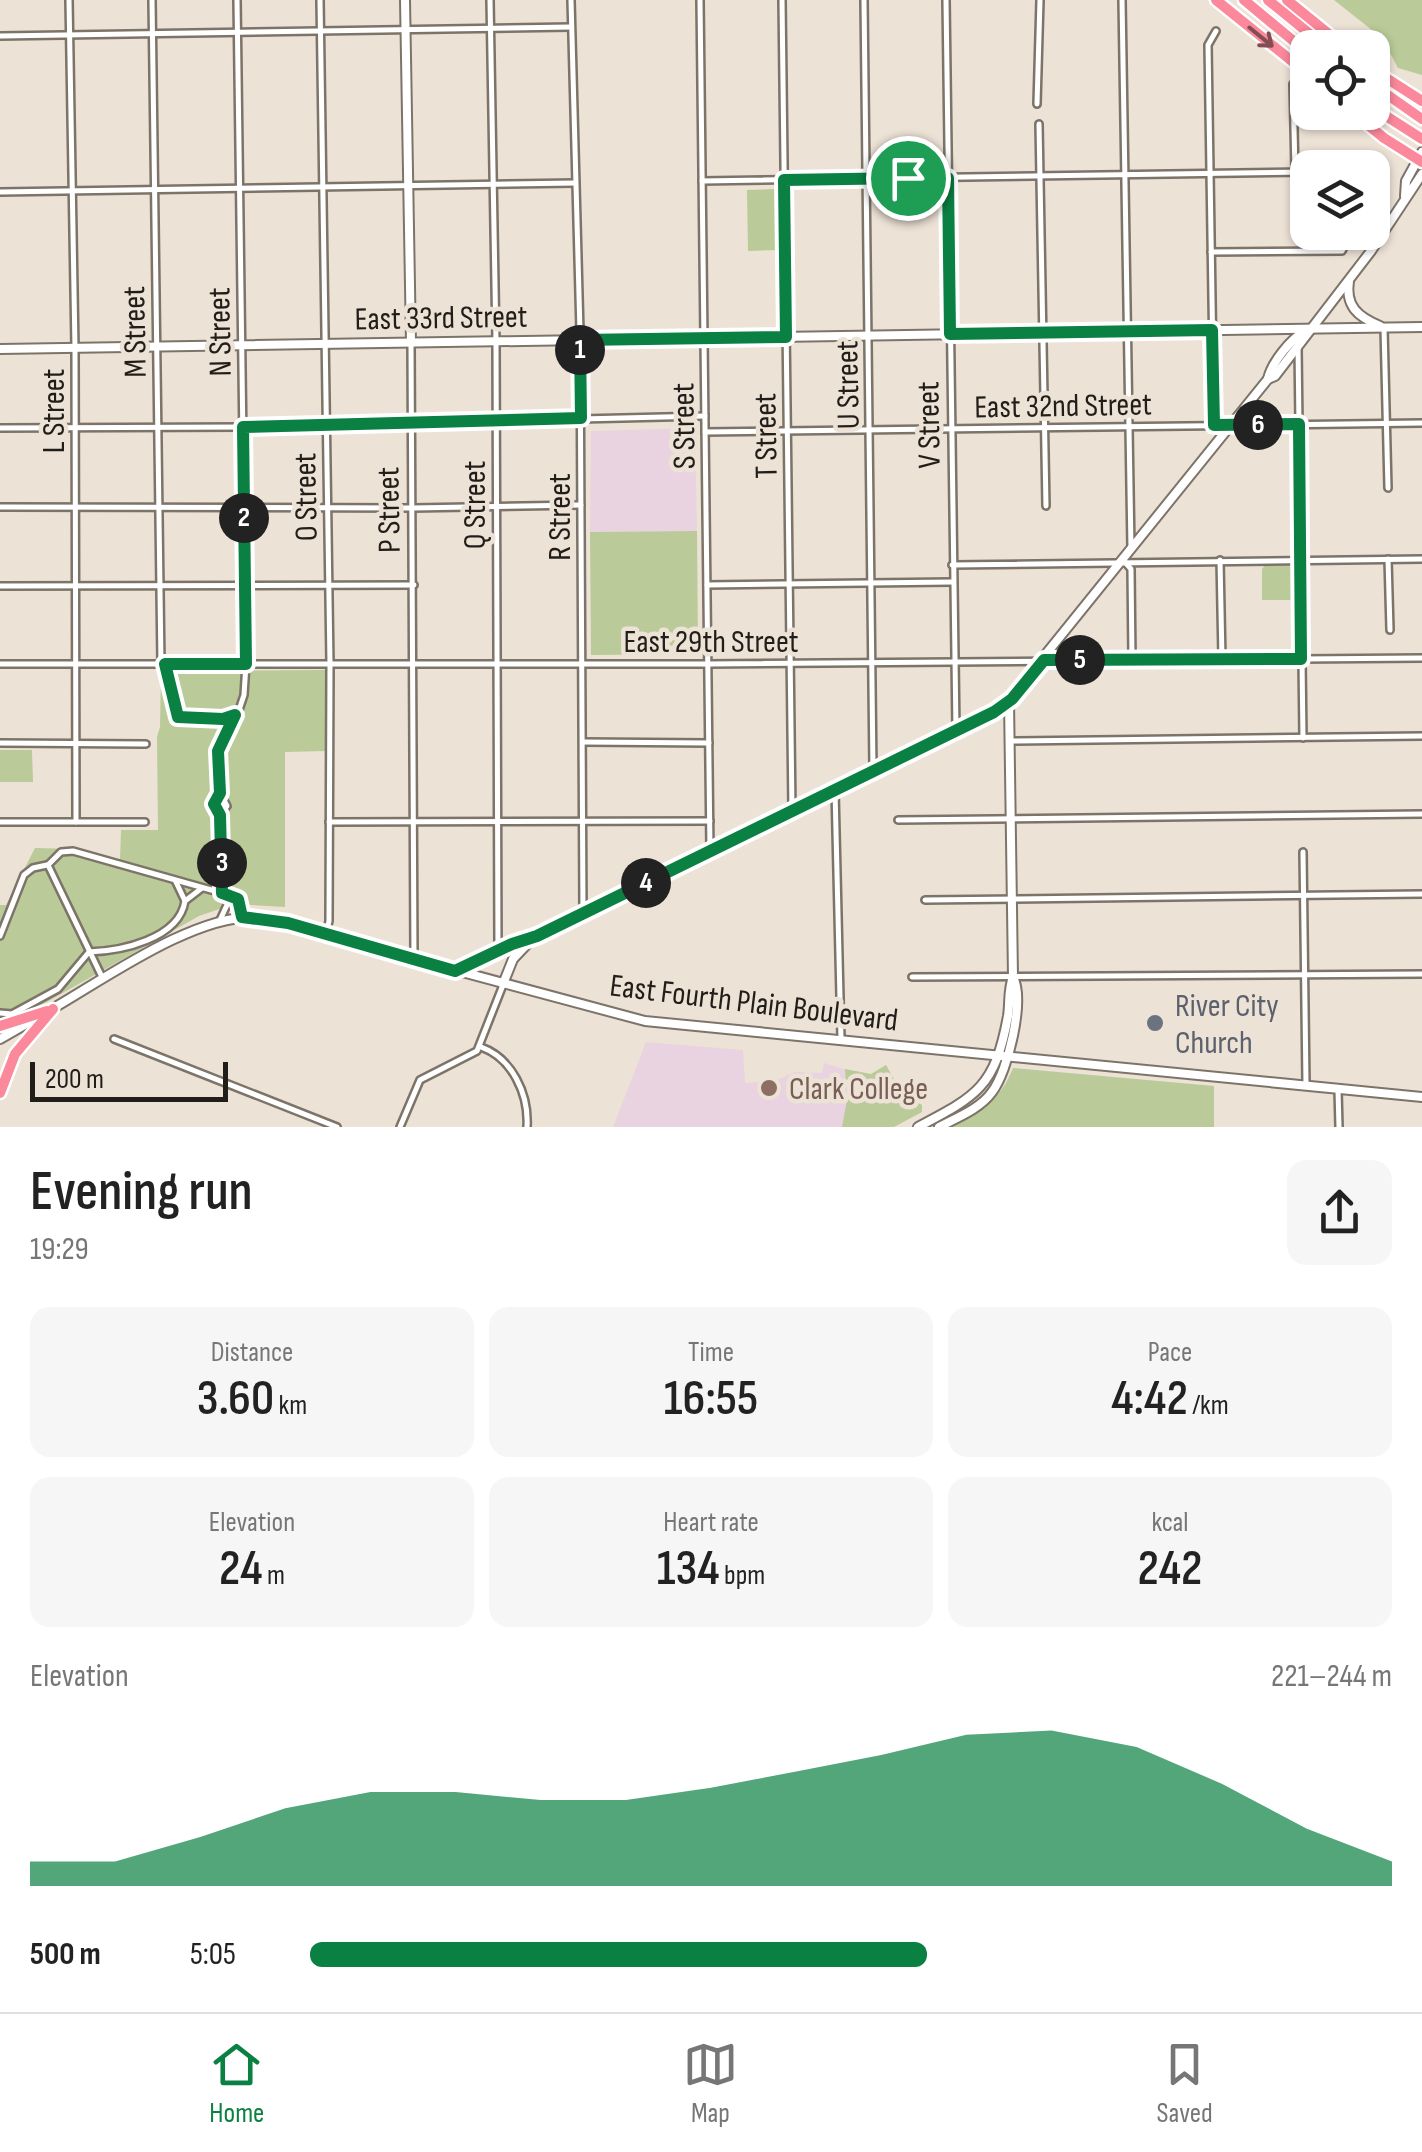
<!DOCTYPE html>
<meta charset="utf-8">
<style>
:root{--surface:#fff;--page:#f6f6f6;--text:#222;--muted:#767676;--line:#e0e0e0;--accent:#0b8043}
body{margin:0;font-family:"Sofia Sans Condensed",sans-serif;background:var(--page);color:var(--text);height:100vh;display:flex;flex-direction:column;font-size:38px;white-space:nowrap}
*{box-sizing:border-box;margin:0}
p{font-size:32px;color:var(--muted)}
.icon{flex:none;width:55px;height:55px;fill:none;stroke:currentColor;stroke-width:2;stroke-linecap:round;stroke-linejoin:round}
.map{position:relative;height:1127px;overflow:hidden}
.sheet{display:flex;flex-direction:column;background:var(--surface);flex:1}
.sheet>*{flex:none}
.controls{position:absolute;left:1290px;top:30px;display:grid;gap:20px}
.controls a{display:grid;place-items:center;width:100px;height:100px;border-radius:20px;background:var(--surface);box-shadow:0 2px 8px #0004;font-size:50px}
.scale{position:absolute;left:30px;bottom:25px;width:198px;box-sizing:border-box;padding-left:10px;border:5px solid #211d19;border-top:0;font-size:28px;line-height:35px;white-space:nowrap;color:#211d19;-webkit-text-stroke:8px #ede2d6;paint-order:stroke}
.pin{position:absolute;display:grid;place-items:center;width:85px;height:85px;color:#fff;margin:-42px;border:5px solid #fff;border-radius:50%;box-shadow:0 2px 10px #0007}
.km{position:absolute;width:50px;height:50px;margin:-25px;border-radius:50%;background:#222;color:#fff;font-size:28px;line-height:50px;text-align:center}
.round{display:grid;place-items:center;flex:none;width:105px;height:105px;border-radius:20px;background:var(--page)}
.headline{display:flex;align-items:center;justify-content:space-between;height:170px;padding:0 30px}
h1{font-size:55px;font-weight:600;line-height:75px}
.metrics{display:grid;grid-template-columns:repeat(3,1fr);gap:15px;height:170px;padding:10px 30px}
.metrics div{display:grid;align-content:center;border-radius:20px;background:var(--page);text-align:center}
.metrics b{font-size:50px;font-weight:600}
.metrics small{font-size:28px;font-weight:400}
.metrics p{font-size:28px}
.chart{height:280px;padding:20px 30px}
.chart p{display:flex;justify-content:space-between}
.chart svg{width:100%;height:180px;margin-top:10px;fill:var(--accent);opacity:.7}
ul{padding:0 30px;list-style:none;font-size:32px}
li{display:grid;grid-template-columns:160px 120px 1fr;align-items:center;height:75px}
li i{height:25px;border-radius:12px;background:var(--accent)}
.tabs{display:flex;justify-content:space-around;align-items:center;height:140px;border-top:2px solid var(--line);background:var(--surface);font-size:28px;color:var(--muted)}
.tabs a{display:grid;justify-items:center;gap:5px}
.tabs .on{color:var(--accent)}
.map>svg:first-child{display:block}
</style>
<div class="map">
<svg width="1422" height="1127" viewBox="0 0 1422 1127">
<rect width="100%" height="100%" fill="#ede2d6"/>
<g fill="#e9d3e0">
<path d="M695 428 697 531 590 532 591 431Z"/>
<path d="M646 1042 743 1050 745 1083 774 1081 795 1072 822 1073 824 1063 928 1093 873 1127H613Z"/>
</g>
<g fill="#baca98">
<path d="M1334 0H1422V75L1398 68 1382 38Z"/>
<path d="M775 189 776 250 748 251 747 190Z"/>
<path d="M697 531 698 654 591 655 590 532Z"/>
<path d="M1290 563 1296 569V600H1262V569L1266 564Z"/>
<path d="M326 670V751L285 752V907L234 904 199 916 22 1016 0 1018V905H6L35 848 77 849 120 860 121 830H158L157 737 160 727 161 671Z"/>
<path d="M0 750H32L33 782H0Z"/>
<path d="M886 1065 900 1090 922 1105V1112L894 1127H842L847 1100 845 1069 871 1074Z"/>
<path d="M1013 1068 1214 1086V1127H952C981 1112 1001 1099 1013 1068Z"/>
</g>
<g fill="none" stroke-linecap="round" stroke-linejoin="round">
<defs>
<g id="street">
<path d="M69 0 75 348 76 822"/>
<path d="M152 0 161 664"/>
<path d="M320 0 330 664 329 921 326 934"/>
<path d="M490 0 496 342 498 950"/>
<path d="M571 0 580 332 583 914"/>
<path d="M700 0 710 851"/>
<path d="M782 0 792 811"/>
<path d="M864 0 873 770"/>
<path d="M946 0 956 730"/>
<path d="M1122 0 1131 549"/>
<path d="M0 36 571 27"/>
<path d="M1293 84 1295 172"/>
<path d="M1037 104 1040 0"/>
<path d="M1039 124 1046 506"/>
<path d="M1368 168 1375 165"/>
<path d="M702 181 1308 172"/>
<path d="M0 192 575 183"/>
<path d="M1211 252 1342 251 1352 232"/>
<path d="M1384 328 1388 488"/>
<path d="M411 343 414 959"/>
<path d="M1298 347 1303 738"/>
<path d="M1214 425 1208 45 1216 31"/>
<path d="M0 428 243 427 705 416"/>
<path d="M705 432 1422 423"/>
<path d="M0 507 413 508 581 505"/>
<path d="M1388 559 1390 630"/>
<path d="M1220 560 1222 659"/>
<path d="M1124 561 1131 569 1132 660"/>
<path d="M952 565 1422 559"/>
<path d="M707 585 952 582"/>
<path d="M0 586 414 585"/>
<path d="M0 664H708L1422 658"/>
<path d="M165 664 178 717 223 719 239 710 244 695 246 664 237 0"/>
<path d="M1010 741 1422 736"/>
<path d="M583 742 709 743"/>
<path d="M0 743 146 744"/>
<path d="M835 790 841 1039"/>
<path d="M220 793 227 806 220 815"/>
<path d="M898 820 1422 814"/>
<path d="M0 822H145"/>
<path d="M329 822 710 821"/>
<path d="M1303 852 1306 1084"/>
<path d="M223 893 220 815 214 804 220 793 219 751 235 715"/>
<path d="M925 900 1422 894"/>
<path d="M185 901 202 888"/>
<path d="M220 920 227 905V894"/>
<path d="M0 936 24 875 33 868 47 865"/>
<path d="M102 977 48 865 61 852 73 851 236 897 242 917"/>
<path d="M912 977 1422 974"/>
<path d="M0 1013 12 1014 58 989 89 952C121 951 179 939 185 901L176 882"/>
<path d="M114 1039 337 1127"/>
<path d="M481 1047C512 1058 529 1094 527 1127"/>
<path d="M1338 1090 1339 1127"/>
<path d="M400 1127 420 1080 477 1051 503 985"/>
</g>
<g id="secondary">
<path d="M405 0 411 343"/>
<path d="M1405 196 1406 181 1422 152"/>
<path d="M1349 281C1345 306 1358 317 1380 326"/>
<path d="M0 349 1422 327"/>
<path d="M1268 379 1275 376 1371 251 1422 174"/>
<path d="M455 971 528 939"/>
<path d="M503 984 513 959 531 940 1004 706 1268 379C1272 362 1290 340 1305 331"/>
<path d="M52 1009C106 978 195 914 257 917L645 1021 1422 1097"/>
<path d="M0 1039 40 1016"/>
<path d="M918 1127C977 1096 995 1087 1008 1016 1010 1003 1008 990 1013 977"/>
<path d="M939 1127C956 1118 980 1109 992 1092 1008 1071 1025 1001 1013 977L1009 702"/>
</g>
<g id="highway">
<path d="M1216 0 1308 74"/>
<path d="M1244 0 1308 53"/>
<path d="M1268 0 1327 48"/>
<path d="M1287 0 1346 48"/>
<path d="M1372 69 1422 101"/>
<path d="M1372 84 1422 119"/>
<path d="M1372 107 1422 139"/>
<path d="M1352 112 1384 138 1422 162"/>
<path d="M0 1026 47 1011"/>
<path d="M0 1093 15 1054 53 1009"/>
</g>
</defs>
<use href="#street" stroke="#7d7469" stroke-width="10"/>
<use href="#secondary" stroke="#7d7469" stroke-width="12"/>
<use href="#highway" stroke="#fff" stroke-width="15"/>
<use href="#street" stroke="#fff" stroke-width="5"/>
<use href="#secondary" stroke="#fff" stroke-width="8"/>
<use href="#highway" stroke="#fb889b" stroke-width="10"/>
</g>
<defs><path id="oneway-shaft" d="M-6 0H5M1.5-3L5.5 0L1.5 3" fill="none" stroke-width="1.6" stroke-linecap="round" stroke-linejoin="round" transform="scale(2.5)"/></defs>
<use stroke="#834d54" href="#oneway-shaft" transform="translate(1261 37) rotate(39)"/>
<g fill="none" stroke-linecap="round" stroke-linejoin="round">
<defs>
<path id="route" d="M908 178H948L950 334 1212 330 1214 425 1299 424 1301 659 1044 660 1012 699 994 712 537 936 512 944 455 971 288 923 242 917 238 899 222 893 220 815 214 804 220 793 218 751 235 715 223 719 178 717 165 664H246L243 427 581 418 580 340 786 337 784 180Z"/>
</defs>
<use href="#route" stroke="#fff" stroke-width="20"/>
<use href="#route" stroke="#0b8043" stroke-width="12"/>
</g>
<circle fill="#6b7280" stroke="#ede2d6" stroke-width="4" cx="1155" cy="1023" r="10"/>
<circle fill="#8d6e63" stroke="#ede2d6" stroke-width="4" cx="769" cy="1088" r="10"/>
<g text-anchor="middle" stroke-width="9" stroke-linejoin="round" paint-order="stroke">
<g font-size="32" fill="#211d19" stroke="#ede2d6">
<text transform="translate(441 317) rotate(-1)" y="11">East 33rd Street</text>
<text transform="translate(134 332) rotate(-91)" y="11">M Street</text>
<text transform="translate(219 332) rotate(-91)" y="11">N Street</text>
<text transform="translate(847 385) rotate(-91)" y="11">U Street</text>
<text transform="translate(1063 405) rotate(-1)" y="11">East 32nd Street</text>
<text transform="translate(53 411) rotate(-90)" y="11">L Street</text>
<text transform="translate(928 425) rotate(-91)" y="11">V Street</text>
<text transform="translate(683 426) rotate(-91)" y="11">S Street</text>
<text transform="translate(765 436) rotate(-91)" y="11">T Street</text>
<text transform="translate(305 497) rotate(-91)" y="11">O Street</text>
<text transform="translate(474 505) rotate(-90)" y="11">Q Street</text>
<text transform="translate(388 510) rotate(-91)" y="11">P Street</text>
<text transform="translate(559 517) rotate(-90)" y="11">R Street</text>
<text x="711" y="652">East 29th Street</text>
<text transform="translate(754 1002) rotate(7)" y="11">East Fourth Plain Boulevard</text>
</g>
<g font-size="32" fill="#5b616d" stroke="#ede2d6" text-anchor="start">
<text x="1175" y="1016">River City<tspan x="1175" dy="37">Church</tspan></text>
</g>
<g font-size="32" fill="#785e54" stroke="#ede2d6" text-anchor="start">
<text x="789" y="1099">Clark College</text>
</g>
</g>
</svg>
<div class="controls">
<a><svg class="icon" aria-label="locate" viewBox="0 0 24 24"><circle cx="12" cy="12" r="6"/><path d="M12 2v4M12 18v4M2 12h4M18 12h4"/></svg></a>
<a><svg class="icon" aria-label="layers" viewBox="0 0 24 24"><path d="M12 4l9 5-9 5-9-5zM3 14l9 5 9-5"/></svg></a>
</div>
<div class="scale">200 m</div>
<div class="pin" style="left:908px;top:178px;background:#1e9e55"><svg class="icon" aria-label="arrive" viewBox="0 0 24 24"><path d="M6 21V4h12l-3 4 3 4H6"/></svg></div>
<b class="km" style="left:580px;top:350px">1</b>
<b class="km" style="left:244px;top:518px">2</b>
<b class="km" style="left:222px;top:863px">3</b>
<b class="km" style="left:646px;top:883px">4</b>
<b class="km" style="left:1080px;top:660px">5</b>
<b class="km" style="left:1258px;top:425px">6</b>
</div>
<section class="sheet">
<div class="headline"><div><h1>Evening run</h1><p>19:29</p></div><a class="round"><svg class="icon" aria-label="share" viewBox="0 0 24 24"><path d="M12 15V3M7 8l5-5 5 5M5 13v7h14v-7"/></svg></a></div>
<div class="metrics">
<div><p>Distance</p><b>3.60<small> km</small></b></div>
<div><p>Time</p><b>16:55</b></div>
<div><p>Pace</p><b>4:42<small> /km</small></b></div>
</div>
<div class="metrics">
<div><p>Elevation</p><b>24<small> m</small></b></div>
<div><p>Heart rate</p><b>134<small> bpm</small></b></div>
<div><p>kcal</p><b>242</b></div>
</div>
<div class="chart"><p><span>Elevation</span>221–244 m</p>
<svg viewBox="0 0 160 44" preserveAspectRatio="none"><path d="M0 44V38L10 38L20 32L30 25L40 21L50 21L60 23L70 23L80 20L90 16L100 12L110 7L120 6L130 10L140 19L150 30L160 38V44z"/></svg>
</div>
<ul>
<li><b>500 m</b>5:05<i style="width:57%"></i></li>
</ul>
</section>
<nav class="tabs">
<a class="on"><svg class="icon" aria-label="home" viewBox="0 0 24 24"><path d="M3 11l9-7 9 7M6 9v11h12V9"/></svg>Home</a>
<a><svg class="icon" aria-label="map" viewBox="0 0 24 24"><path d="M3 6l6-2 6 2 6-2v14l-6 2-6-2-6 2zM9 4v14M15 6v14"/></svg>Map</a>
<a><svg class="icon" aria-label="saved" viewBox="0 0 24 24"><path d="M7 4h10v16l-5-4-5 4z"/></svg>Saved</a>
</nav>
